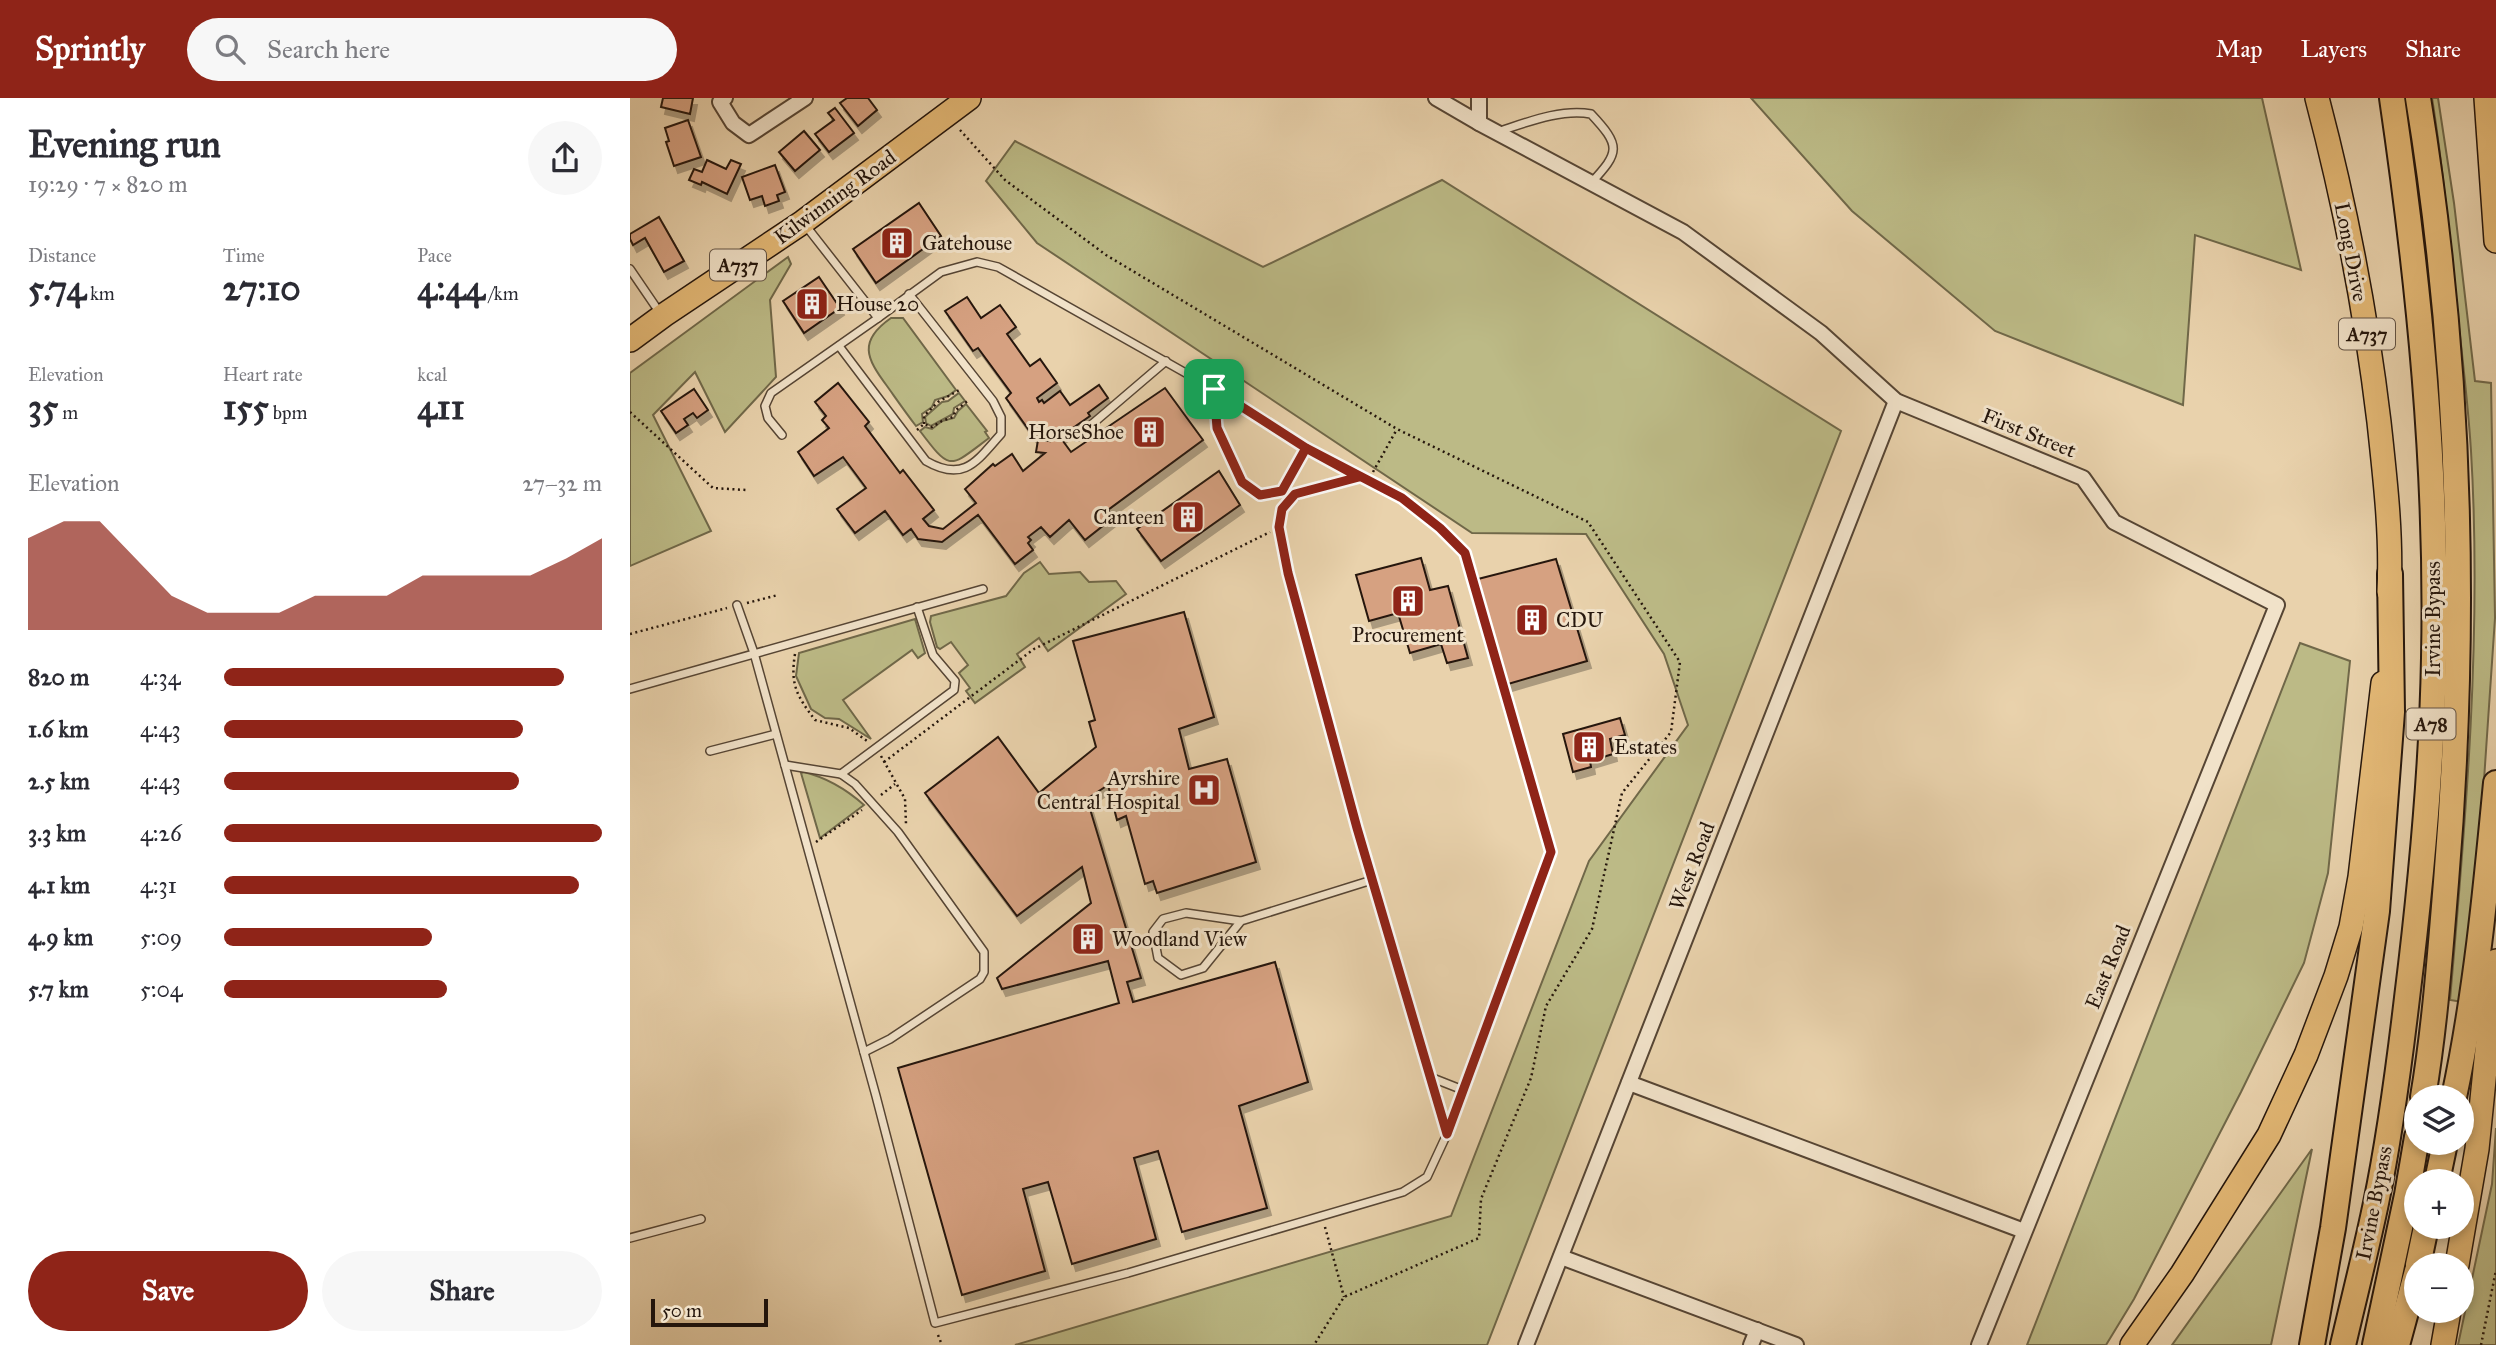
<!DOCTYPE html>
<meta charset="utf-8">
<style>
:root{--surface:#fff;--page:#f7f7f7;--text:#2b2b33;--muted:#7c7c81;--accent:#8f2418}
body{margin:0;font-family:"IM FELL Great Primer",serif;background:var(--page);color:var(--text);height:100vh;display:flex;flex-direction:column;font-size:26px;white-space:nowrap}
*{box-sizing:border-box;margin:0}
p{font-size:23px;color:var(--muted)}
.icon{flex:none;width:38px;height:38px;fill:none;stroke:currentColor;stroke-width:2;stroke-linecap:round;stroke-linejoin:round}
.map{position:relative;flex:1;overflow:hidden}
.drawer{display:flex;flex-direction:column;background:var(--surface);width:630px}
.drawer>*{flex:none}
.buttons{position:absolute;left:1774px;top:987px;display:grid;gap:14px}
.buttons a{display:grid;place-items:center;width:70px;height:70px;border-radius:50%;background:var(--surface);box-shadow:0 4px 10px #0003;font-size:35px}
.scale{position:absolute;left:21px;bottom:18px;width:117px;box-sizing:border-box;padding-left:7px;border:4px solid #25160c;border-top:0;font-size:19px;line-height:24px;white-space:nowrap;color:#25160c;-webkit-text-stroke:5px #f1e2c9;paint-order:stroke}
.pin{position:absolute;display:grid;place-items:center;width:60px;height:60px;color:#fff;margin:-30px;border-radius:14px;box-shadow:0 4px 10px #0006}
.round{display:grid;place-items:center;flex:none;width:74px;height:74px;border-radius:37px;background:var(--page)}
.overview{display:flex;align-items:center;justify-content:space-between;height:119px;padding:0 28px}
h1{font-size:38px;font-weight:800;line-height:52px}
.figures{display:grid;grid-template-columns:repeat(3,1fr);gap:10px;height:119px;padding:7px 28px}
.figures div{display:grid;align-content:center}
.figures b{font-size:35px;font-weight:800}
.figures small{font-size:19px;font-weight:400}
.figures p{font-size:19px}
.chart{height:196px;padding:14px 28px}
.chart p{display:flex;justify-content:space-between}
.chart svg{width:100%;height:126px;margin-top:7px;fill:var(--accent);opacity:.7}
.cta{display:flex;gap:14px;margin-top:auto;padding:14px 28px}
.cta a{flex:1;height:80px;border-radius:42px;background:var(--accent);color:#fff;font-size:28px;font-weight:800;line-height:80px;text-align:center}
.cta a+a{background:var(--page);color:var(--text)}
ul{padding:0 28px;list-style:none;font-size:23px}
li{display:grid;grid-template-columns:112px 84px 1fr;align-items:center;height:52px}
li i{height:18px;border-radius:9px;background:var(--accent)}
header{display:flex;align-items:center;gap:42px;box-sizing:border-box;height:98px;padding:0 35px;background:var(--accent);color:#fff}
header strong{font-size:33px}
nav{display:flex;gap:38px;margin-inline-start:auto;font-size:24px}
.search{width:490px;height:63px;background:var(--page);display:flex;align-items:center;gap:18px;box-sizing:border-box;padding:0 24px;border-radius:38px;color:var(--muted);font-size:26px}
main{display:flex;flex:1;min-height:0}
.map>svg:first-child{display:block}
</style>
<header>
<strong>Sprintly</strong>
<div class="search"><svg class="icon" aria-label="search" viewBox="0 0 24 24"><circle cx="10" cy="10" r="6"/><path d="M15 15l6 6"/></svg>Search here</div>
<nav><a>Map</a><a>Layers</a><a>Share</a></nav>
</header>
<main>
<section class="drawer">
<div class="overview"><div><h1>Evening run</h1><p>19:29 · 7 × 820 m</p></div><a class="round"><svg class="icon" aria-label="share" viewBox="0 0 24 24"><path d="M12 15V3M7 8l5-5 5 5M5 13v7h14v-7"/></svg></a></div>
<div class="figures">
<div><p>Distance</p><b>5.74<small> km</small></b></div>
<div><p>Time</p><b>27:10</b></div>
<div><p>Pace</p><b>4:44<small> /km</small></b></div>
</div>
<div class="figures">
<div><p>Elevation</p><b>35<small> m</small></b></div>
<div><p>Heart rate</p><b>155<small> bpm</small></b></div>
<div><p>kcal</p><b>411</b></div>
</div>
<div class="chart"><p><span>Elevation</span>27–32 m</p>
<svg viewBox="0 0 160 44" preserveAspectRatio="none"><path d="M0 44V12L10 6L20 6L30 19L40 32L50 38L60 38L70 38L80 32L90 32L100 32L110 25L120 25L130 25L140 25L150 19L160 12V44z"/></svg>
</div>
<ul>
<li><b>820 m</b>4:34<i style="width:90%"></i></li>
<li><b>1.6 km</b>4:43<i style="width:79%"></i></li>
<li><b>2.5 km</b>4:43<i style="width:78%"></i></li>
<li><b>3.3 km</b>4:26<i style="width:100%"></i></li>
<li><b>4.1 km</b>4:31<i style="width:94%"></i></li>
<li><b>4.9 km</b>5:09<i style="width:55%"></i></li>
<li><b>5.7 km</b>5:04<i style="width:59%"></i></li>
</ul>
<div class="cta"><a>Save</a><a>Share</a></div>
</section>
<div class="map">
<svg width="1866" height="1247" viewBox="0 0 1866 1247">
<defs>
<filter id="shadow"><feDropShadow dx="4" dy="7" stdDeviation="0" flood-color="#0004"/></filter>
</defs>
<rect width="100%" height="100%" fill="#e9d2ac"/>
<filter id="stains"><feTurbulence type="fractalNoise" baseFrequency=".00286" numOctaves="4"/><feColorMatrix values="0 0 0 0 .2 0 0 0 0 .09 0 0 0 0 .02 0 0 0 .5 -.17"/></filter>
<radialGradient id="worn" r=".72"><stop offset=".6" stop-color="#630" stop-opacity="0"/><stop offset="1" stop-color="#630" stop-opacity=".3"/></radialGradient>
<g fill="#bcba86" stroke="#706849" stroke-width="2">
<path d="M1121 0H1632L1671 172 1565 137 1553 307 1365 233 1222 113Z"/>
<path d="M1802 0H1808L1824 105 1845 283 1861 285 1865 520 1850 741 1833 904 1820 902C1836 720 1852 535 1841 353 1837 289 1828 226 1822 163 1816 109 1811 54 1802 0Z"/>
<path d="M385 43 633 169 812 82 1211 333 857 1247H385L821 1118 959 763 1058 627 1034 556 956 436 842 435 407 145 356 83Z"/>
<path d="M158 159 161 166 140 202 146 279 95 334 65 274 23 317 81 433 0 468V275Z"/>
<path d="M261 220H273L326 292 318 298 305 302 302 309 292 316 293 324 286 328C276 315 267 302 257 288 236 260 228 243 261 220Z"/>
<path d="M329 295 335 303 324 310 323 316 301 328 296 325 295 319 312 304 318 303Z"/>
<path d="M336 306 357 333 355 334 359 340C319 370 321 374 290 333L295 329 302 331 312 323 324 320 328 313Z"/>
<path d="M410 464 419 476 450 474 459 484 486 483 496 496 418 553 409 540 387 556 395 569 345 605 336 593 340 590 329 575 338 567 321 544 310 551 307 549 300 524 301 518 376 498 394 475Z"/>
<path d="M285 521 295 555 288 560 282 552 213 602 241 641 209 621 195 620 181 611 166 578 169 555Z"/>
<path d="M1670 545 1720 563 1698 775 1674 865 1611 994 1504 1201 1476 1247H1397Z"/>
<path d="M174 674C198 680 216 691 234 707L190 740 171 675Z"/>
<path d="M1866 1030V1247H1828L1862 1086Z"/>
<path d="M1682 1051 1641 1247H1542Z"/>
</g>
<g fill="#d6a181" stroke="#25160c" stroke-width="2" filter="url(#shadow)">
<path d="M33 0H63L60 16 31 9Z"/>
<path d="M217 0H238L247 12 228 28 210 5Z"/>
<path d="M205 10 224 35 199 54 185 36 204 22 198 15Z"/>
<path d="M58 22 71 59 44 68 36 44 39 43 35 30Z"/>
<path d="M174 33 190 52 165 73 149 54Z"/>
<path d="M77 62 96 71 101 62 111 66 97 96 72 84 71 87 59 82 64 71 72 74Z"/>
<path d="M145 67 155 94 147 97 149 103 135 108 132 98 120 102 112 79Z"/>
<path d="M289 105 311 138 246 185 223 151Z"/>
<path d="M29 119 54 163 34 174 15 140 3 147 0 141V136Z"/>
<path d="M189 179 210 210 174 235 153 203Z"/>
<path d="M337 199 351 220 370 207 386 229 377 236 400 268 410 261 427 285 407 300 409 304 412 302 414 305 430 293 440 307 469 287 478 300 458 315 460 318 430 339 441 354 535 290 573 342 478 412 484 419 455 442 439 422 420 439 411 429 398 439 401 442 398 445 403 452 385 466 348 417 312 444 288 441 281 431 273 437 255 413 225 435 207 411 236 390 213 359 184 378 168 354 199 330 192 322 196 318 185 304 208 285 239 324 235 328 270 375 273 372 304 412 293 421 299 428 313 431 346 405 335 391 363 366 365 368 382 356 393 373 415 355 406 354 408 342 419 343 411 331 403 338 376 300 381 295 348 250 343 253 315 213Z"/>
<path d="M64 291 78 312 67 320 63 315 54 321 58 327 46 335 31 313Z"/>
<path d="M589 373 610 407 531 463 507 431Z"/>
<path d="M791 460 800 492 818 488 838 560 817 565 811 546 780 555 768 515 739 523 726 477Z"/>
<path d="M926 461 957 563 878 586 848 481Z"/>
<path d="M554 514 584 619 549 631 559 671 597 661 626 764 527 795 523 783 515 786 496 718 487 722 478 687 457 701 511 880 497 884 503 904 645 864 678 984 609 1008 637 1110 552 1134 528 1053 504 1060 526 1141 442 1166 418 1084 393 1091 415 1173 332 1197 268 970 489 905 478 863 372 891 367 880 461 805 452 769 387 818 295 695 368 639 409 695 466 649 459 624 465 622 443 543Z"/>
<path d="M990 620 995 637 980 641 983 656 960 663 961 669 943 674 933 636Z"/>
</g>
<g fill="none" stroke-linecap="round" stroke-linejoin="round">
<defs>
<g id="service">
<path d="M867 34C895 25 932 10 961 16 991 48 990 54 961 85"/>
<path d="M0 171 30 215"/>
<path d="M209 248 296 363C334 385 347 363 371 336V319L363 303 279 196"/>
<path d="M584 291 587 330 612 385 630 397 652 393 676 350"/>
<path d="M152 337 138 320 135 308 141 295 248 220"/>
<path d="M447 339 536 263"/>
<path d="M729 378C699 387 646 390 650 431 651 446 655 461 658 475L742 782 817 1035"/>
<path d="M107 507 124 555 246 998 305 1225 498 1175 773 1094 797 1079 817 1036 921 754 835 455 810 430 772 400 676 350 584 291 368 169 347 164 311 174 248 220 176 128"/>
<path d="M0 591 353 491"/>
<path d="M80 653 146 636"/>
<path d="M155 667 211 676 225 686 268 734 354 854V874L350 881 260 941 234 954"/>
<path d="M211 676 324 592 325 583 303 557 287 509"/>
<path d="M611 823 573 870 551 877 528 860 523 834 533 821 556 815 611 823 742 782"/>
<path d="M800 979 833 992"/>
<path d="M0 1140 71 1121"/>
</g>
<g id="minor">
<path d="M95 0 90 4 103 25 119 37 175 0"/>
<path d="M806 0 849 25"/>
<path d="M849 0V25L1053 134 1191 235 1266 303 1453 380 1484 424 1647 507 1349 1247"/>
<path d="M999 985 1394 1133"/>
<path d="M931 1159 1166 1247"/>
<path d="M896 1247 1266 303"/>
<path d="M1121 1247 1127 1232"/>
</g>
<g id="primary">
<path d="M1687 0C1715 106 1736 215 1749 324 1755 380 1762 438 1759 494"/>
<path d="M1856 0 1866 143"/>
<path d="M0 242 34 217 173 124 339 0"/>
<path d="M1827 1167 1847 1051 1866 863"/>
<path d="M1502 1247 1552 1176 1639 1037 1676 957 1706 878 1721 829 1730 779 1753 585"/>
<path d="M1813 1247 1819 1213"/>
</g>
<g id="trunk">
<path d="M1788 0C1831 262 1838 520 1816 784 1810 856 1805 928 1793 999"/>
<path d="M1824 999C1846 896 1856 790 1866 685"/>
<path d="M1807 1083 1815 1045"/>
<path d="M1788 1167 1796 1129"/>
<path d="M1682 1247 1703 1130 1747 813 1762 614 1760 476"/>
<path d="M1713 1247C1724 1200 1736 1153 1746 1105 1760 1038 1769 968 1777 900 1791 787 1802 673 1804 560 1808 372 1789 185 1762 0"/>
<path d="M1745 1247 1777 1097 1787 1039"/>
<path d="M1767 1247 1787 1173"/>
</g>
</defs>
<use href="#service" stroke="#564534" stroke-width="10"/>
<use href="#minor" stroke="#564534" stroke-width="18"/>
<use href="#primary" stroke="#25160c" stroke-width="26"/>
<use href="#trunk" stroke="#25160c" stroke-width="28"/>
<g stroke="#25160c" stroke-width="2.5" stroke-dasharray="2 3.5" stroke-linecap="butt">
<path d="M330 32 375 82 476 157 767 331 958 424 1050 564 1041 634 992 695 962 831 916 908 901 980 851 1101 849 1140 714 1199 684 1247"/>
<path d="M0 314 83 390 116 392"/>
<path d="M294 326V318L308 304 331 291"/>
<path d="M287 332 294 326 302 329 312 323 323 319 326 312 339 302"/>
<path d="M743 374 767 331"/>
<path d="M117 505 148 497"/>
<path d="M0 536 97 510"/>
<path d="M165 556C160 587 167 598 185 622L219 630 237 643"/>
<path d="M251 658 275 701 276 726"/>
<path d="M254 664 404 551 640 434"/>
<path d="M251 697 265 686"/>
<path d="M186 744 232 712"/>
<path d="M695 1129 714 1199"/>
<path d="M308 1237 312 1247"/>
<path d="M1851 1247 1866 1172"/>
</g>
<use href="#service" stroke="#f1e2c9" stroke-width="7"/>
<use href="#minor" stroke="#f1e2c9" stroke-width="14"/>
<use href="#primary" stroke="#e4b976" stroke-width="23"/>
<use href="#trunk" stroke="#e4b976" stroke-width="24"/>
</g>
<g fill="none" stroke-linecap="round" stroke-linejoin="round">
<defs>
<path id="route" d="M584 291 676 350 729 379 665 396 652 411 649 429 658 475 727 730 817 1036 921 754 835 455 810 430 772 400 676 350 652 393 630 397 612 384 587 330 584 291"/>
</defs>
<use href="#route" stroke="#fff" stroke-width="14"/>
<use href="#route" stroke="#8f2418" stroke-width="9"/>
</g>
<defs>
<symbol id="building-square" viewBox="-11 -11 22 22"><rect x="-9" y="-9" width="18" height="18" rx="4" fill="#8f2418" stroke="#f1e2c9"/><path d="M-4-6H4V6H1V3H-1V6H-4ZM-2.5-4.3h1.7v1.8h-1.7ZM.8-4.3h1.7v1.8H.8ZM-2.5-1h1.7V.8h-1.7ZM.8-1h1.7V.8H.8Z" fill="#fff"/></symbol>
<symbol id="hospital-square" viewBox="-11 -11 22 22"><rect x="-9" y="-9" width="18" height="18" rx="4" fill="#8f2418" stroke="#f1e2c9"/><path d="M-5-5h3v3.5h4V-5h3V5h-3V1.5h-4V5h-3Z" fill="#fff"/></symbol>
</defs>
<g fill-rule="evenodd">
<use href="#building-square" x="248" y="126" width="38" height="38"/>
<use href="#building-square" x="163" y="187" width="38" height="38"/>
<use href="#building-square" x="500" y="315" width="38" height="38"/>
<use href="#building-square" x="539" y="400" width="38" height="38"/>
<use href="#building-square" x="759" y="484" width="38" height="38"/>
<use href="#building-square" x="883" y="503" width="38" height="38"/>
<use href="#building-square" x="940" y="630" width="38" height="38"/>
<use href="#hospital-square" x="555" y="673" width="38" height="38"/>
<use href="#building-square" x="439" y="822" width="38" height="38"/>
</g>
<g text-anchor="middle" stroke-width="6" stroke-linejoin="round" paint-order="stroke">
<g fill="#f1e2c9" stroke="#625345" stroke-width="2">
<rect x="80" y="151.5" width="56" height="31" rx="5"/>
<rect x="1709" y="220.5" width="56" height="31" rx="5"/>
<rect x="1776.5" y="610.5" width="49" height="31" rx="5"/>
</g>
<g font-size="19" font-weight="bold" fill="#25160c">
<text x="108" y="174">A737</text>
<text x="1737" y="243">A737</text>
<text x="1801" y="633">A78</text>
</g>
<g font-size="21" fill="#25160c" stroke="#f1e2c9">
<text transform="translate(205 99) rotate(-36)" y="7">Kilwinning Road</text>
<text transform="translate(1721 154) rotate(79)" y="7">Long Drive</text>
<text transform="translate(1399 335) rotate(22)" y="7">First Street</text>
<text transform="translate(1803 521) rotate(-90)" y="7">Irvine Bypass</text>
<text transform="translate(1062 768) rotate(-69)" y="7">West Road</text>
<text transform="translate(1478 869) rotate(-68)" y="7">East Road</text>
<text transform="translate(1744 1105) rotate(-79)" y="7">Irvine Bypass</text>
</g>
<g font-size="21" fill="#25160c" stroke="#f1e2c9" text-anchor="start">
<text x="292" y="152">Gatehouse</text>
<text x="206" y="213">House 20</text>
<text x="494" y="341" text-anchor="end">HorseShoe</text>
<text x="534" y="426" text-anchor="end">Canteen</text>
<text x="926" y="529">CDU</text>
<text x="778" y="544" text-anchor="middle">Procurement</text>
<text x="984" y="656">Estates</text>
<text x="550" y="687" text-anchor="end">Ayrshire<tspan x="550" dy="24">Central Hospital</tspan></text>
<text x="482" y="848">Woodland View</text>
</g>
</g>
<rect width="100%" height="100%" filter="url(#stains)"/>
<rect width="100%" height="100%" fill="url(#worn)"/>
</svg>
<div class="buttons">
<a><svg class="icon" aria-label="layers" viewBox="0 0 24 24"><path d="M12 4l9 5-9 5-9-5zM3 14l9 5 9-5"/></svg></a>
<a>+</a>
<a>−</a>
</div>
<div class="scale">50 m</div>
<div class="pin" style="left:584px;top:291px;background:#1e9e55"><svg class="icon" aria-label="arrive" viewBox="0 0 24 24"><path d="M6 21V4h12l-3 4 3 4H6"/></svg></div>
</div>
</main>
